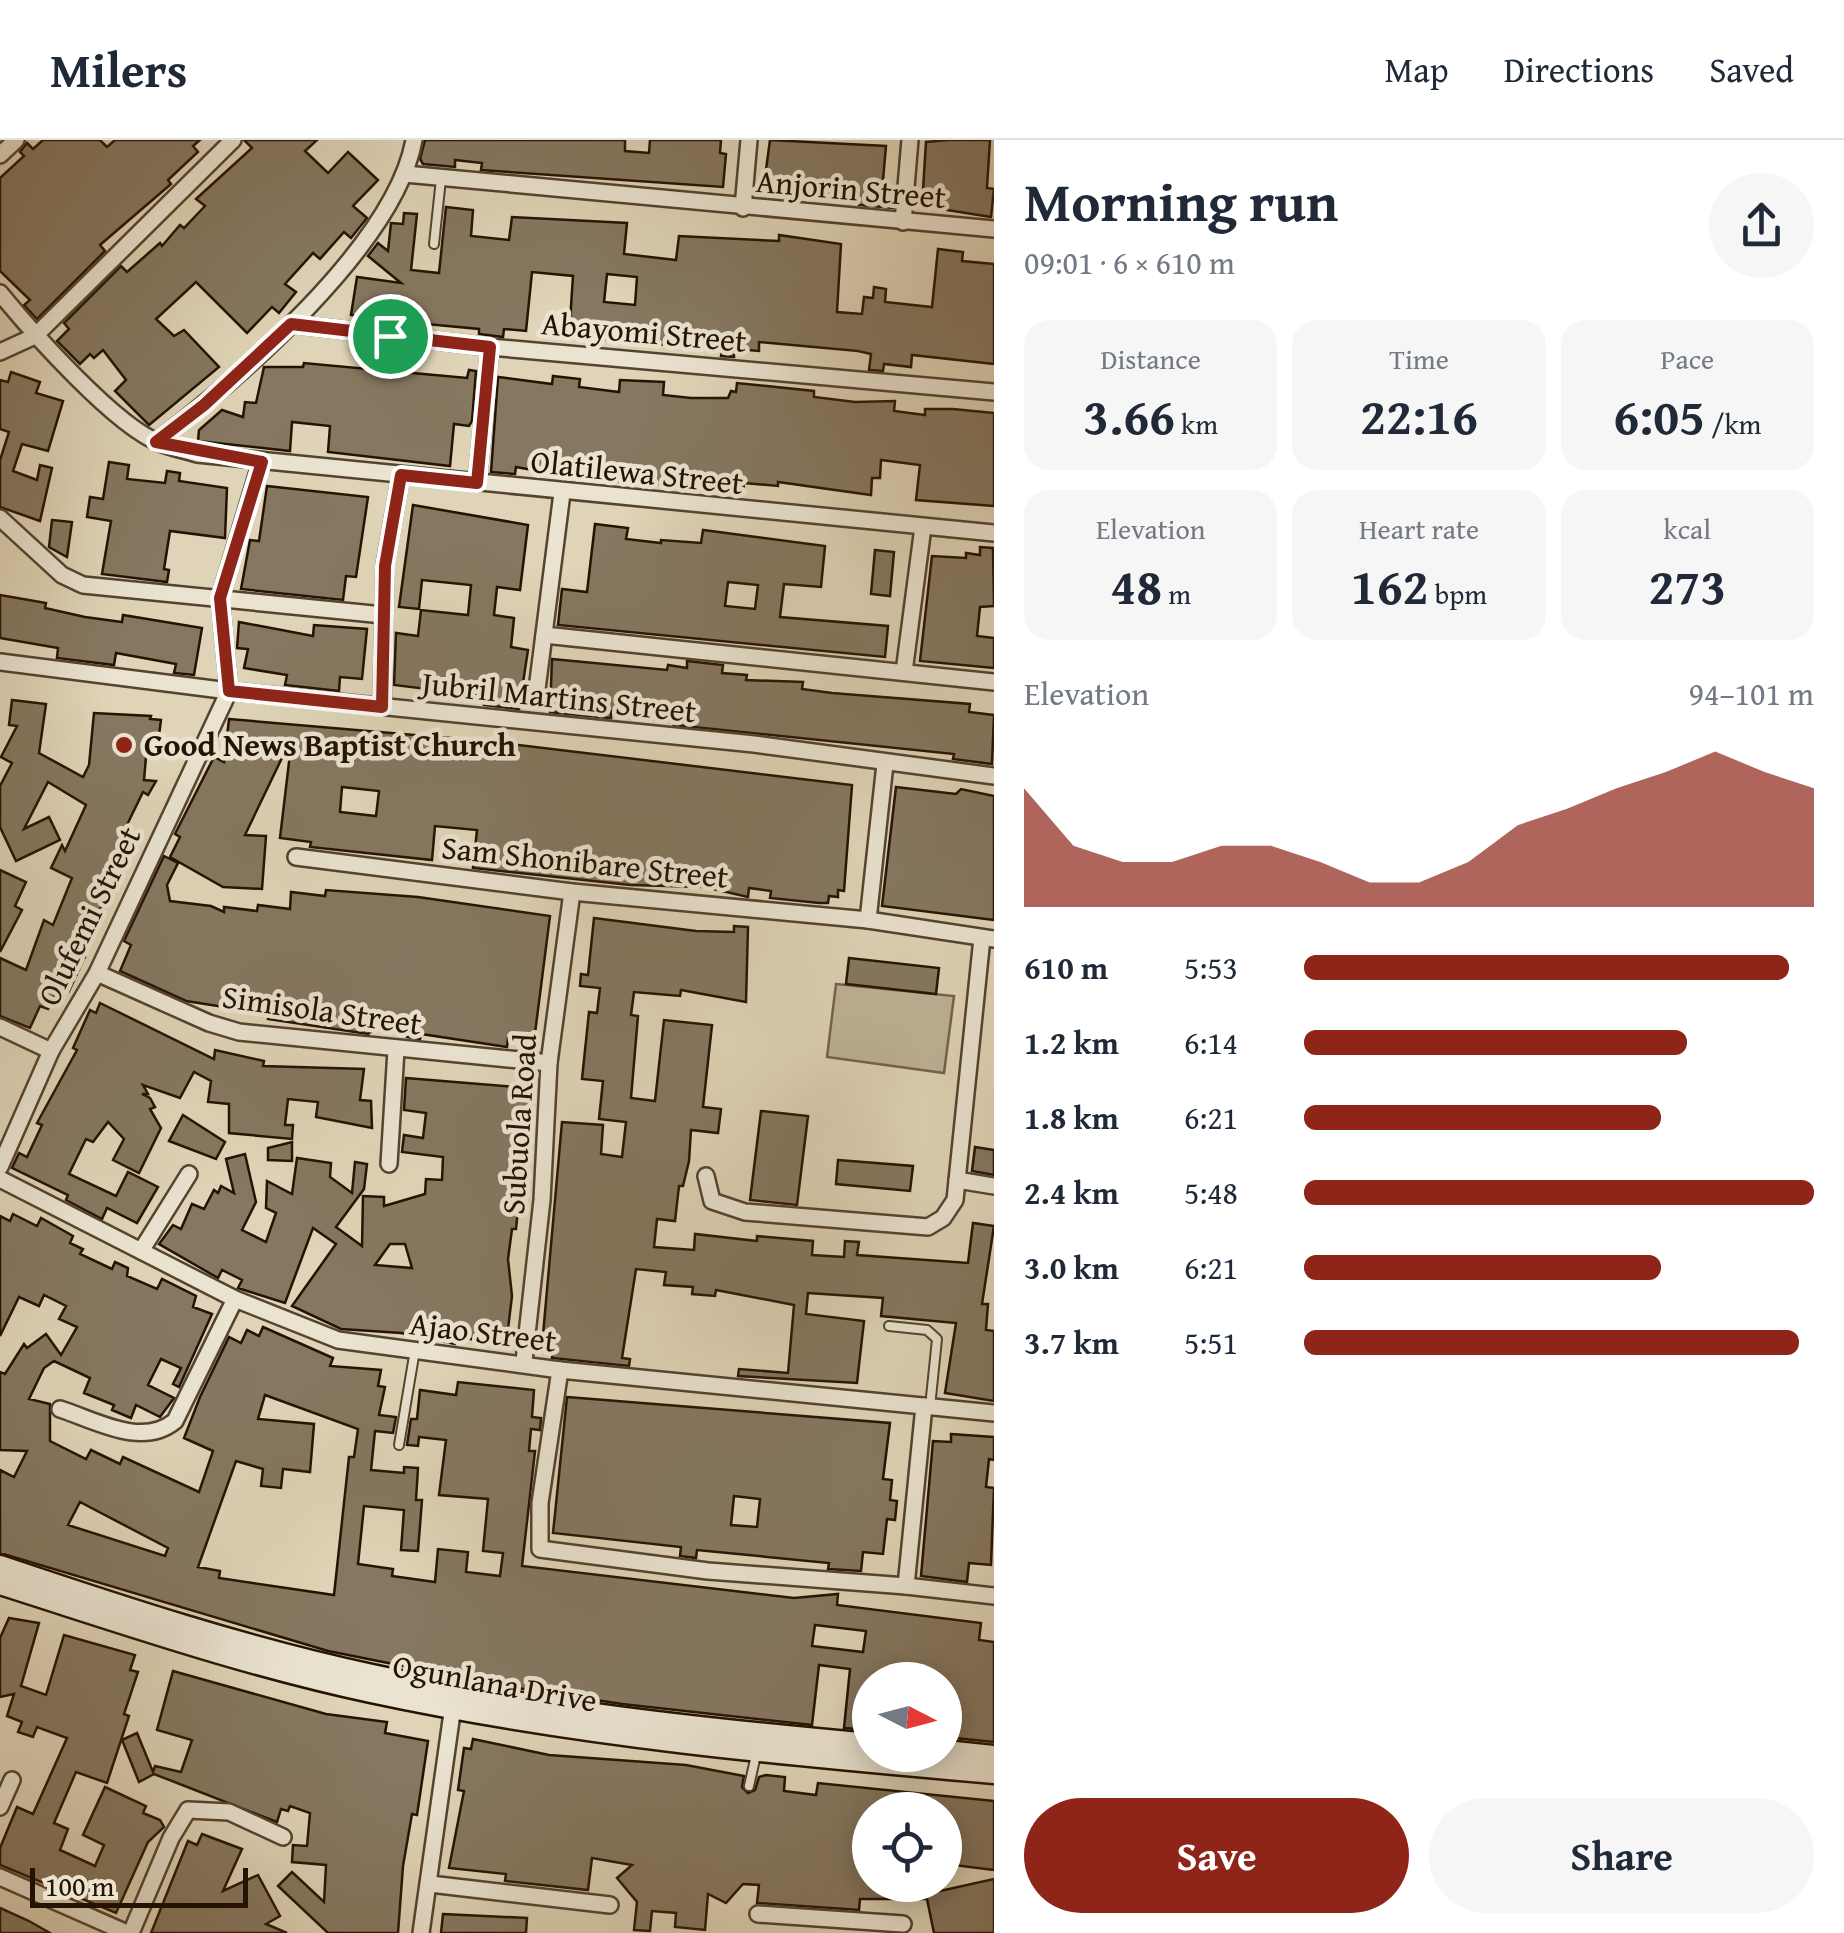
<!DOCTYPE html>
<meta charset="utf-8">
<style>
:root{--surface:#fff;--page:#f6f6f7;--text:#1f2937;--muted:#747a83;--line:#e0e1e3;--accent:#8f2418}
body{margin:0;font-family:"Gentium Book Plus",serif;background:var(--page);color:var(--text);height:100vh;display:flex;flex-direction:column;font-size:38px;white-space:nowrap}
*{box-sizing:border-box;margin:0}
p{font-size:32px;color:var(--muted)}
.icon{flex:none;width:55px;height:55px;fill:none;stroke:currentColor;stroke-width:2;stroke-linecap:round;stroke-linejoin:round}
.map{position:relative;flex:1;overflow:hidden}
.drawer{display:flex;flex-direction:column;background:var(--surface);width:850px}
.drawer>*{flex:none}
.needle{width:65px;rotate:96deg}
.fabs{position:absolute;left:852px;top:1522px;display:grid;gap:20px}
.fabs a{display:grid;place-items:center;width:110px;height:110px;border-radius:50%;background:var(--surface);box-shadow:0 5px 25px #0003;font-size:50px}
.scale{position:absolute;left:30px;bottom:25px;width:218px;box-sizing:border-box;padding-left:10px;border:5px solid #241302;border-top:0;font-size:28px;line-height:35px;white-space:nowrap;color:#241302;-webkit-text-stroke:8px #eae3d0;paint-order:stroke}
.pin{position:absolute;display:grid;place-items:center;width:85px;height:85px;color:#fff;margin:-42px;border:5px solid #fff;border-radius:50%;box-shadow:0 2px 10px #0007}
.round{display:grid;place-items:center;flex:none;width:105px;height:105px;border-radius:52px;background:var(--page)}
.overview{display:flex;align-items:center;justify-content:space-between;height:170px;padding:0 30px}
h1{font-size:55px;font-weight:700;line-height:75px}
.stats{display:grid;grid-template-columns:repeat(3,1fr);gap:15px;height:170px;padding:10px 30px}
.stats div{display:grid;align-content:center;border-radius:25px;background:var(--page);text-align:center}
.stats b{font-size:50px;font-weight:700}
.stats small{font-size:28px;font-weight:400}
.stats p{font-size:28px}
.chart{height:280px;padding:20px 30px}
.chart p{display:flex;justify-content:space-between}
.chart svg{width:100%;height:180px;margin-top:10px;fill:var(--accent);opacity:.7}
.primary-button{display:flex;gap:20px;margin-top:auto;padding:20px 30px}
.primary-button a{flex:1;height:115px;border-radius:60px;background:var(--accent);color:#fff;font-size:40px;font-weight:700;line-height:115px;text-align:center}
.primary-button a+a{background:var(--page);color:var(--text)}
ul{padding:0 30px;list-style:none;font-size:32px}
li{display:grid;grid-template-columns:160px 120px 1fr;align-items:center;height:75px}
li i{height:25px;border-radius:12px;background:var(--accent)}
header{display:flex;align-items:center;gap:60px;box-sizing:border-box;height:140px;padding:0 50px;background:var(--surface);border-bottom:2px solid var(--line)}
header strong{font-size:48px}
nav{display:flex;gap:55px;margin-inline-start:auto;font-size:35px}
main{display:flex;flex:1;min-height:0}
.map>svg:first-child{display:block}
</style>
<header>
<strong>Milers</strong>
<nav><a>Map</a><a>Directions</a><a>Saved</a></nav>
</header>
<main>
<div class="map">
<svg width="994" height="1793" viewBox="0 0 994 1793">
<rect width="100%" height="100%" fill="#dfd4b7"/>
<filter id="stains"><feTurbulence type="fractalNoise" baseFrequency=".002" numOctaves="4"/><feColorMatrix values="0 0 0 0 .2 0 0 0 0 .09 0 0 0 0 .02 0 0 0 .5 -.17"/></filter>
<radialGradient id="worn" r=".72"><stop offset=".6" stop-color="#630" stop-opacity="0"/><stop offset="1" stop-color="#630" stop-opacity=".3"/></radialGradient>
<path fill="#bfb398" stroke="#72634d" stroke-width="2.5" d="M836 844 954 856 944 933 827 917Z"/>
<g fill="#857760" stroke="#241302" stroke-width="2.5" fill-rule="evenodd">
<path d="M43 0H100L107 7 115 0H200L193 6 198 12 168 40 171 44 100 105 105 111 37 179 24 165 30 160 0 131V38L24 16 20 12 27 3 33 9Z"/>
<path d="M244 0H317L305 11 328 33 348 12 378 40 353 66 367 78 351 98 344 92 320 119 313 113 285 144 296 152 279 173 272 167 247 193 196 142 156 179 174 196 184 190 219 227 149 285 115 251 126 240 103 210 94 218 90 214 80 224 57 201 69 189 64 183 121 126 127 132 160 103 162 106 180 85 184 88 205 66 196 59 252 8Z"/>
<path d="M425 0H625V11L649 13 650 0H721L720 13 726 14 723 47 481 30 482 23 455 20V27L423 24 420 19Z"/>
<path d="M770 0 886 6 882 52 894 54 893 68 859 65 860 60 763 52Z"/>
<path d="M949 0H990L987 48 994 49 991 77 922 66 926 2Z"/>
<path d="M446 67 473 70 471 96 509 100 512 77 627 83 624 114 676 120 679 96 779 101V95L841 104 837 172 862 174 864 157 873 158 874 147 886 149 885 162 932 167 938 109 963 112 962 121 994 124V224L912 215 911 227 884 224 883 231 869 230 871 214 858 211 759 202V211L734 209V217L721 216 722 210 569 196 573 136 532 132 526 191 504 189 503 197 479 194V189L404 182 405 178 372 176V182L361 181V176L351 175 357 137 401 143 368 116 378 103 388 111 391 83 403 84 404 73 417 74 411 130 439 133ZM607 134 637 137 635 165 604 162Z"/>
<path d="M379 218 392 219 391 231 467 238 469 230 476 231 472 281 469 286 454 284 450 326 328 312 330 286 292 282 290 311 198 301 199 290 222 270 243 277 245 262 256 263 264 227H303L304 223 378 230Z"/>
<path d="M11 232 40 242 36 253 63 261 48 311 22 304 13 331 37 340 40 325 52 328 40 381 0 367V320L9 292 0 289V240L8 242Z"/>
<path d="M553 236 580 239 579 247 619 252 620 240 664 242 663 255 691 258H728L731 251 736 252 737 243 814 251V257L855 262 895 261 894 271 925 275V269H953L994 273V366L916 360 920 325 881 320 880 338H872L871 355 778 342V346L744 343 743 351 576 338 516 327 515 334 491 332 498 237 552 244Z"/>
<path d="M109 322 129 325 127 339 165 343 167 331 180 333 179 341 227 348 225 398 170 391 164 429 169 430 167 442 102 434 111 381 87 377 90 357 103 359Z"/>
<path d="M267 346 368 357 356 437 346 436 343 460 241 449 250 400 259 401Z"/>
<path d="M413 365 528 385 520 450 497 447 494 475 514 478 511 507 528 510 519 569 484 565 485 556 394 545 396 493 418 496 421 470 468 475 471 445 422 440 419 469 399 467Z"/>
<path d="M52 380 72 382 67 417 49 407Z"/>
<path d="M595 384 628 388 626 399 661 403V400L701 403 703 390 825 406 821 447 784 444 780 477 888 486 885 517 558 485 562 449 587 452ZM728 442 758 445 755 469 725 466Z"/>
<path d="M980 407 993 408 994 466 980 467 977 496 994 498V528L920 521 932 416 966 418V413L980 415Z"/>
<path d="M875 410 894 412 890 456 871 454Z"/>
<path d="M0 455 46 463 45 468 85 477 122 482 123 475 202 488 194 535 174 533 176 524 116 513 114 525 57 518 58 508 0 498Z"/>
<path d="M239 482 313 496 314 485 367 489 362 539 340 537 339 551 285 545 287 535 244 528 248 509 237 508Z"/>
<path d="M552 519 667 530 668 525 687 528V521L723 525 722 533 747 535 746 540 803 542 802 549 832 553 970 564 969 572 994 575 992 624 953 619 954 614 674 585 675 581 644 578V574L611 571V578L550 572Z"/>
<path d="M12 560 46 564 39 613 83 637 89 625 94 573 151 576 150 579 161 580 156 618 146 617 144 640 156 641 148 655 143 652 125 689 136 695 78 814 85 817 69 851 59 846 48 869 40 866 30 888 0 876V818L26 830 44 780 53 785 72 738 51 728 62 705 65 711 86 665 48 642 24 689 49 677 60 700 16 721 0 687V646L12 623 1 617 17 586 9 585Z"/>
<path d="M229 579 485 601 852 645 844 751 838 750V757L829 756 828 763H819L770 758 771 751 749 748 748 757 705 747 630 745 473 728 477 690 435 686 432 720 310 707 311 702 280 698 292 597 245 695 266 696 262 749 223 747 170 717 180 697 175 694 214 617 224 622ZM342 647 379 651 376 676 340 672Z"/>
<path d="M896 647 956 654 961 649 994 656V780L882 766Z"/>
<path d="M164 716 178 723 167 745 170 761 211 766 224 772V767L257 771 258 765 290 769 291 752 325 756 326 750 418 757 550 776 534 901 508 898 507 907 421 894 420 899 407 897 408 891 375 889 368 894 268 879 269 874 186 861 120 831 131 805 124 801Z"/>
<path d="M0 730 26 742 15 766 22 770 0 812Z"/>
<path d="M594 778 696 791 734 792V786L748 787 746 862 681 850 680 856 634 852 631 875 638 876 631 958 655 961 664 880 712 885 703 967 721 969 718 993 691 990 689 1021 683 1046H679L675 1081 657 1079 654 1107 694 1110 695 1094 757 1101V1096L813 1101 812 1115 844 1117 845 1101 859 1102 857 1115 968 1123 973 1083 994 1086 982 1164H988L986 1190 994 1191V1261L945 1253 956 1183 881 1176 883 1158 808 1153 806 1174 864 1181 857 1243 738 1236 739 1229 788 1233 794 1165 716 1150 715 1156 692 1154 693 1147 664 1145 666 1132 636 1129 622 1218 630 1219 629 1226 552 1218 553 1207 542 1206 562 982 603 985 601 1014 622 1017 626 982 599 979 603 941 582 939 589 872 597 873 600 848 580 846 581 834 588 835Z"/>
<path d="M849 818 939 828 936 854 846 844Z"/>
<path d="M100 863 214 919 215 910 264 921 263 926 364 929 360 960 371 961 372 988 316 977 318 962 288 959 285 985H293L292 999 229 993V964L208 962 211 941 194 932 180 958 143 945 148 954H142L150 958 155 967 150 969 161 988 139 1033 113 1020 124 999 108 982 93 1002 86 999 69 1034 116 1056 128 1032 158 1047 137 1083 107 1068 102 1079 66 1060 68 1055 12 1028 19 1013 27 1017 42 985 37 983 77 910 73 908 90 870 96 873Z"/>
<path d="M406 938 530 948 516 1089H512L508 1119 512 1156 507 1197 495 1196 494 1202 455 1197V1204L401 1193 341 1189 292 1166 336 1104 313 1088 285 1163 244 1150 238 1148 242 1140 222 1130 218 1138 159 1104 173 1085 181 1089 192 1064 204 1069 214 1050 218 1053 221 1046 234 1053 226 1019 245 1014 256 1062 242 1090 266 1102 276 1073 266 1068 267 1041 292 1054 297 1018 331 1023 330 1037 352 1053 355 1022 367 1024 364 1049 336 1087 362 1106 363 1056 384 1057V1066L425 1054 426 1039 442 1040 443 1017 402 1012 404 995 423 998 426 973 404 970ZM390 1104H405L412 1128 375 1125Z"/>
<path d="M761 971 808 976 797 1065 750 1060Z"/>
<path d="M183 975 225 1002 216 1019 169 1001Z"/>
<path d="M292 1002V1021L268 1020V1008Z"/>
<path d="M975 1007 994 1010V1035L972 1031Z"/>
<path d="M838 1020 913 1026 910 1051 836 1044Z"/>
<path d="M13 1074 37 1086 41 1078 73 1096 70 1103 83 1109 80 1114 112 1129 115 1122 128 1128 127 1136 157 1149 162 1139 196 1156 193 1167 212 1174 179 1247 173 1244 181 1228 161 1219 148 1245 174 1258 160 1277 136 1265 131 1278 112 1270 114 1265 84 1253 90 1238 54 1221 44 1228 29 1259 50 1264V1301L86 1319 91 1310 120 1324 123 1317 199 1352 213 1311 184 1298 200 1257 229 1197 241 1203 247 1190 259 1196 263 1187 333 1218 330 1226 381 1230 378 1246 385 1247 379 1275 396 1277 393 1293 375 1291 371 1330 404 1333V1327L418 1328 416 1360H422L418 1411 401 1410 404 1370 364 1366 358 1424 393 1429 392 1436 435 1442 438 1409 468 1412 466 1432 500 1436 503 1413 483 1411 488 1359 439 1355 446 1300 419 1297 418 1306 407 1305 411 1279H417L420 1250 456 1255 458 1242 534 1250 532 1277 541 1278 540 1290 531 1289 529 1311H535L522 1426 794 1458 838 1454 837 1465 981 1483 979 1500 994 1502V1602L945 1597V1540H870V1590L844 1588 850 1529 819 1525 812 1585 622 1564 498 1545 328 1511 0 1413V1330L14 1337 27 1311 0 1310V1232L5 1234 24 1204 27 1208 46 1194 61 1215 77 1187 59 1179 66 1166 44 1155 39 1166 19 1157 0 1196V1076L10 1081ZM265 1255 358 1289 354 1317H349L334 1455 219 1438 220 1431 198 1427 236 1321 263 1329 261 1346 281 1348 283 1329 310 1332 314 1284 258 1279ZM80 1362 168 1408 165 1416 68 1385ZM815 1485 866 1491 863 1512 812 1506Z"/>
<path d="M567 1257 890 1283 883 1339 892 1340 890 1360 897 1361 895 1380 887 1379 883 1414 863 1412 861 1431 828 1429 829 1423 697 1410 696 1418 680 1416 681 1407 553 1393ZM734 1356 760 1359 757 1387 731 1385Z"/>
<path d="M951 1294 994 1297V1320L989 1319 986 1347 994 1348 991 1425 969 1423 967 1442 921 1436 933 1301 951 1302Z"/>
<path d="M9 1478 39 1483 21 1546 46 1555 64 1495 135 1515 130 1530 138 1532 124 1574 129 1576 107 1643 76 1632 54 1683 68 1689 60 1710 95 1726 104 1705 83 1695 105 1647 146 1666 143 1673 160 1680 164 1687 148 1702 116 1773 0 1725V1708L17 1667 33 1674 67 1598 37 1587 33 1597 18 1592 22 1582 7 1576 14 1554 0 1557V1498Z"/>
<path d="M173 1531 326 1574 387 1582 385 1593 428 1601 417 1675 412 1674 403 1726 398 1793H328L278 1746 292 1732 324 1762 326 1725 292 1722 293 1705 307 1706 310 1673 290 1666 288 1671 281 1669 277 1682 154 1634 139 1642 122 1600 137 1593 153 1632 155 1626 181 1632 192 1600 157 1590Z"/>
<path d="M473 1599 549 1615 686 1625 744 1636 742 1647 748 1653 755 1650 759 1637 766 1635 785 1637 784 1651 816 1655 818 1643 994 1661V1730L945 1724V1670H870V1745H940V1751L994 1739V1793H934L927 1759H860L859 1770 757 1763 759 1745 743 1744 726 1763 708 1754 705 1790 675 1787 676 1773 652 1771 650 1791 634 1790 637 1762 617 1738 632 1725 592 1718 588 1750 505 1741 506 1734 449 1728 464 1651 458 1650 464 1608 471 1609Z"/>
<path d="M202 1694 242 1709 223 1751 258 1735 280 1776 266 1784 287 1793H151L188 1701 197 1705Z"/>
<path d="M0 1768 29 1781 50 1793H0Z"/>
<path d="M443 1774 527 1778 526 1793H441Z"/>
</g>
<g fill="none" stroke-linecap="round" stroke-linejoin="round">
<defs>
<g id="service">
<path d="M434 104 441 39"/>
<path d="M889 1186 927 1190 937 1199 930 1267"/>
<path d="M399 1305 415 1210"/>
<path d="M749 1646 756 1615"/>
</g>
<g id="minor">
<path d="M0 15 16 0"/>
<path d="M405 34 994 89"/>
<path d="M743 68 749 0"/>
<path d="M903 82 910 0"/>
<path d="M0 153C31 191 116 287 160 303 171 308 185 310 197 314L994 393"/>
<path d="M291 184 490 207 994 252"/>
<path d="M0 212 35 196 233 0"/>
<path d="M156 302C238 239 395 105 414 0"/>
<path d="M477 343 490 207"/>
<path d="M0 378 62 435 83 445 383 475"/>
<path d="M544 495 994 542"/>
<path d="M0 522 229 551 754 604 994 636"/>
<path d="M904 532 923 387"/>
<path d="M536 557 562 353"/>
<path d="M382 567 385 425 401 335"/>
<path d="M296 717 572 752 868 780 994 799"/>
<path d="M868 780 885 624"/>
<path d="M97 833 209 883 239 892 549 923"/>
<path d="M0 887 51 911"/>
<path d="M389 1024 396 910"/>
<path d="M0 1027 51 911 97 833 229 551 220 458 261 322"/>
<path d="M706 1036 712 1061 745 1072 928 1087 943 1078 955 1060 982 798"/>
<path d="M0 1039 235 1159 338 1200 560 1230 994 1273"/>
<path d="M957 1040 994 1046"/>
<path d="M141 1111 189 1034"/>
<path d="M524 1221 542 1060 549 923 572 752"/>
<path d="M560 1230 540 1363V1409L708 1431 906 1446"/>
<path d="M924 1266 906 1446 994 1456"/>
<path d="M60 1269C97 1281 142 1308 175 1281L235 1159"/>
<path d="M0 1667 12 1640"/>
<path d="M0 1737 127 1793"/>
<path d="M430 1744 610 1765"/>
<path d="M758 1774 903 1784"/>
<path d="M131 1793 171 1698 188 1670 229 1672 283 1697"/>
<path d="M421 1793 454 1559"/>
</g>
<g id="secondary">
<path d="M0 1426C122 1467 246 1508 372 1535 536 1571 704 1589 870 1604"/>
<path d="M0 1444C123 1483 244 1525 371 1552 576 1596 785 1615 994 1633"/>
<path d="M945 1611 994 1616"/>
</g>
</defs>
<use href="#service" stroke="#53432f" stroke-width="12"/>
<use href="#minor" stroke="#53432f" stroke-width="20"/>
<use href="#secondary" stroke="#241302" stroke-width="25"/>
<use href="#service" stroke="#eae3d0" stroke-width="8"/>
<use href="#minor" stroke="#eae3d0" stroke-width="15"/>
<use href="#secondary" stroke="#eae3d0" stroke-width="20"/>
</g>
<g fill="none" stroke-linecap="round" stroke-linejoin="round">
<defs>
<path id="route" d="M291 184 490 207 477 343 401 335 385 426 382 567 229 551 220 458 262 322 156 302 204 265Z"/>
</defs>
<use href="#route" stroke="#fff" stroke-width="20"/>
<use href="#route" stroke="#8f2418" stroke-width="12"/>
</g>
<circle fill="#8f2418" stroke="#eae3d0" stroke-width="4" cx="124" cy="605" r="10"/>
<g text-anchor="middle" stroke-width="9" stroke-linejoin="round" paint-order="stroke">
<g font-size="32" fill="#241302" stroke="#eae3d0">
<text transform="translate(851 49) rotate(5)" y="11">Anjorin Street</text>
<text transform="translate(644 192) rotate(5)" y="11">Abayomi Street</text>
<text transform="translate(637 332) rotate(6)" y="11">Olatilewa Street</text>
<text transform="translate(559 557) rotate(6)" y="11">Jubril Martins Street</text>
<text transform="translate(585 722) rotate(6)" y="11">Sam Shonibare Street</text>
<text transform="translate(89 776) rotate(-64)" y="11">Olufemi Street</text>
<text transform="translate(322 870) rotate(8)" y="11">Simisola Street</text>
<text transform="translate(519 984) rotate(-86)" y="11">Subuola Road</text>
<text transform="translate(483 1192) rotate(7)" y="11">Ajao Street</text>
<text transform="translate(495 1543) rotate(10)" y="11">Ogunlana Drive</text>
</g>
<g font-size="32" font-weight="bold" fill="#241302" stroke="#eae3d0" text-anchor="start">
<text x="144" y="616">Good News Baptist Church</text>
</g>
</g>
<rect width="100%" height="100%" filter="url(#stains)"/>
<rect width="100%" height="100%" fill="url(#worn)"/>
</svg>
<div class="fabs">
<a><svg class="needle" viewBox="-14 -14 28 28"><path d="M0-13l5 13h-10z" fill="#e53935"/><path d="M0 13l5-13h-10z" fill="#747a83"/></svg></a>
<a><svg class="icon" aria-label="locate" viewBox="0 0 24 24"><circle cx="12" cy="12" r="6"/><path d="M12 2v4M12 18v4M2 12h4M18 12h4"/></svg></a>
</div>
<div class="scale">100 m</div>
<div class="pin" style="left:390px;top:196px;background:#1e9e55"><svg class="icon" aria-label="arrive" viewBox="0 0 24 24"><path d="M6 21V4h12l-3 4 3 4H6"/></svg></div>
</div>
<section class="drawer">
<div class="overview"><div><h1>Morning run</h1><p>09:01 · 6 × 610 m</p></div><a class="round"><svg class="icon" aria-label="share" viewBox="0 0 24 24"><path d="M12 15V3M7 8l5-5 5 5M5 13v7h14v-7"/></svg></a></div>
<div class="stats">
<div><p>Distance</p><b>3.66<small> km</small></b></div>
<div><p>Time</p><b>22:16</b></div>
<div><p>Pace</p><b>6:05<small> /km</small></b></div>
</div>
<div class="stats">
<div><p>Elevation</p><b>48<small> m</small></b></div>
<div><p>Heart rate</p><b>162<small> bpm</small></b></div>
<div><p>kcal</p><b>273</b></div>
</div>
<div class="chart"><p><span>Elevation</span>94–101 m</p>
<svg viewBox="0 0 160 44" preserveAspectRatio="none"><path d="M0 44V15L10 29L20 33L30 33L40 29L50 29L60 33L70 38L80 38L90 33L100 24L110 20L120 15L130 11L140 6L150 11L160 15V44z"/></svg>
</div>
<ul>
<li><b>610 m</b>5:53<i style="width:95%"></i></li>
<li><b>1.2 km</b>6:14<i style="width:75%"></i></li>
<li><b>1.8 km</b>6:21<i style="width:70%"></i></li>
<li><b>2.4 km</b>5:48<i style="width:100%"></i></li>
<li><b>3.0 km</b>6:21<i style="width:70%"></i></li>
<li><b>3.7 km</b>5:51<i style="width:97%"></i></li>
</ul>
<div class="primary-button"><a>Save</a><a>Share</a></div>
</section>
</main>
